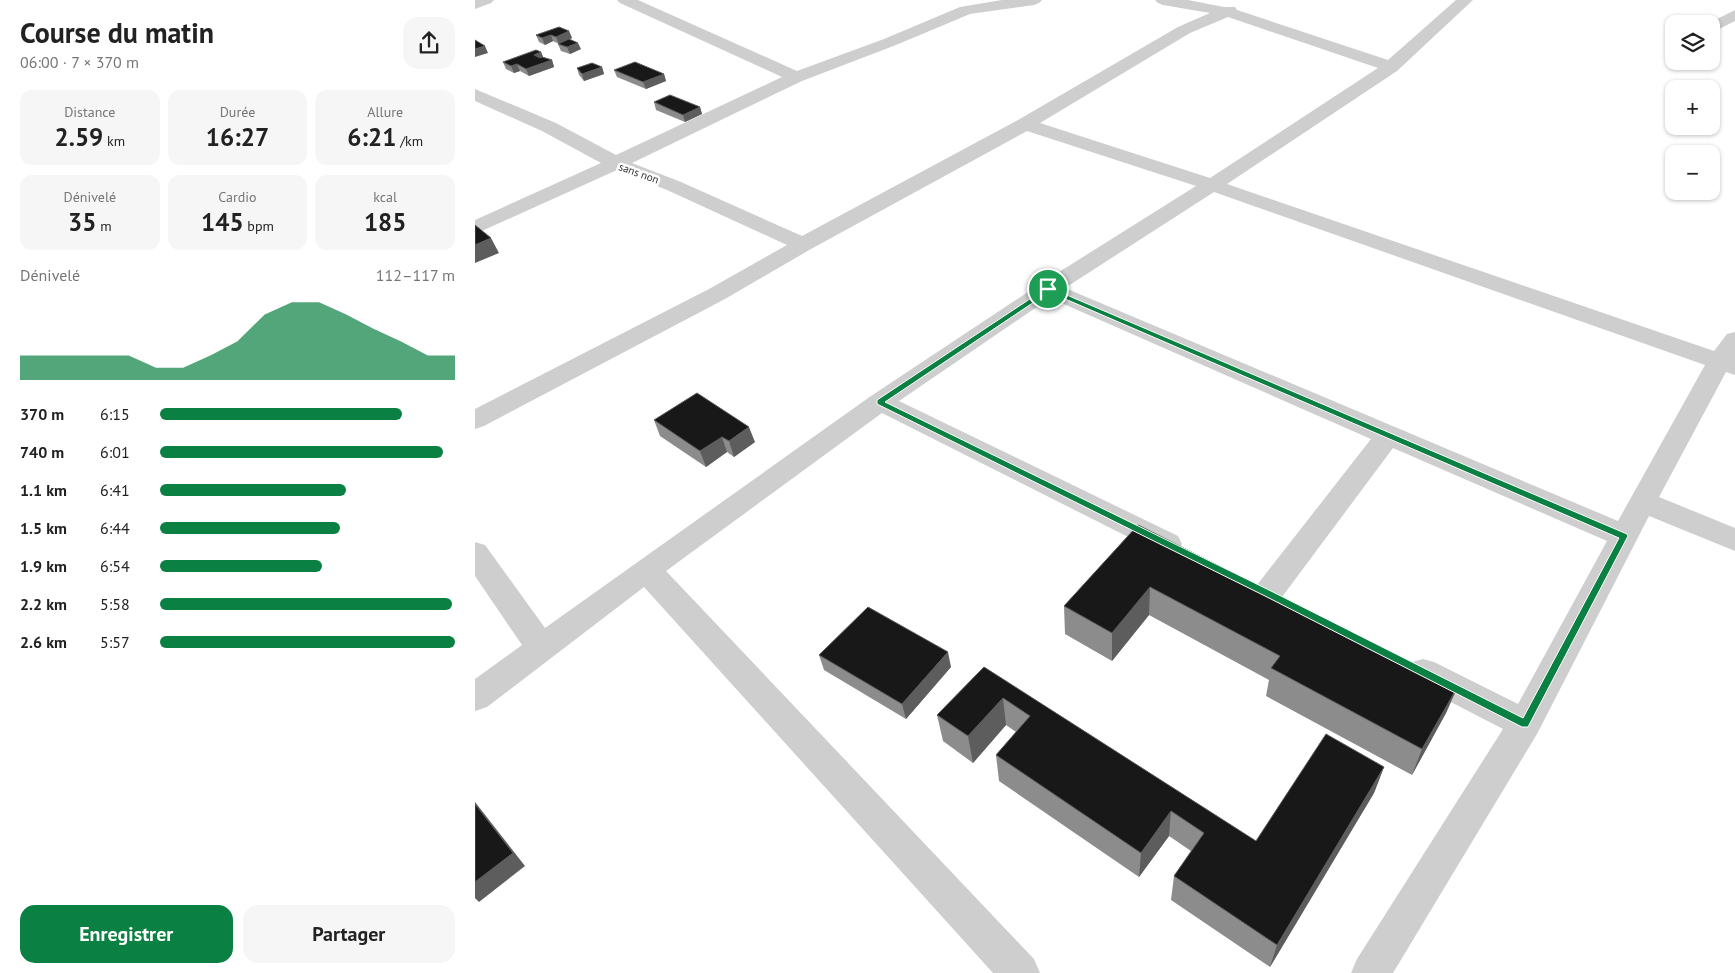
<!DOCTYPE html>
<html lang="fr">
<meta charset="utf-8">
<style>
:root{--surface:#fff;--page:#f6f6f6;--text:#222;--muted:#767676;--accent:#0b8043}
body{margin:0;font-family:"PT Sans",sans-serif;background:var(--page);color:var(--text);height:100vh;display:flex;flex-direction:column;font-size:19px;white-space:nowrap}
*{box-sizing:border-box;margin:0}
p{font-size:16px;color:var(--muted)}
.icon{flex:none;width:28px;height:28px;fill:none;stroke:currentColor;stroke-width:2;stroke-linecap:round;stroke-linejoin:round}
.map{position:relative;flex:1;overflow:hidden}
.panel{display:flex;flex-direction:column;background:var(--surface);width:475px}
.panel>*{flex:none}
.controls{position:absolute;left:1190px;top:15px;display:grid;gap:10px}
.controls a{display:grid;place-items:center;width:55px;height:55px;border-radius:10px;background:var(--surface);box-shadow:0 1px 4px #0004;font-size:25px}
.pin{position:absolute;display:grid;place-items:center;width:42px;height:42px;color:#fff;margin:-21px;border:2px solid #fff;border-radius:50%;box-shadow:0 1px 5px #0007}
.round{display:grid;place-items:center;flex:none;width:52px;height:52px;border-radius:15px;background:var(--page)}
.head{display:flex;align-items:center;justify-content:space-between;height:85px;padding:0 20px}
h1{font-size:28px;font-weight:700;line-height:38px}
.metrics{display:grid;grid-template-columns:repeat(3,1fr);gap:8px;height:85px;padding:5px 20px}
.metrics div{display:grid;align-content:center;border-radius:12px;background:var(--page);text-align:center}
.metrics b{font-size:25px;font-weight:700}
.metrics small{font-size:14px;font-weight:400}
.metrics p{font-size:14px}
.chart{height:140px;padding:10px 20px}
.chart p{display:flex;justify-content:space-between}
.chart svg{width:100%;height:90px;margin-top:5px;fill:var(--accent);opacity:.7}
.button{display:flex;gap:10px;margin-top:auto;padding:10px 20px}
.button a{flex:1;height:58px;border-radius:15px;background:var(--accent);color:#fff;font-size:20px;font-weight:700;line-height:58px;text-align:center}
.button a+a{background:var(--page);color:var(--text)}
ul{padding:0 20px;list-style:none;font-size:16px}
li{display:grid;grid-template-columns:80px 60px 1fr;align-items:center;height:38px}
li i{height:12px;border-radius:6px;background:var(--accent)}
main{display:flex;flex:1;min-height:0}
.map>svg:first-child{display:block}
</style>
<main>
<section class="panel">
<div class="head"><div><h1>Course du matin</h1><p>06:00 · 7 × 370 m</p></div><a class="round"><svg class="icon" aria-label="share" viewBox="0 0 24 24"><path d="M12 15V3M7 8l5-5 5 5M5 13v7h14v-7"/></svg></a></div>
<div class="metrics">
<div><p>Distance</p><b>2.59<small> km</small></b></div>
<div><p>Durée</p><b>16:27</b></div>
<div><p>Allure</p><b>6:21<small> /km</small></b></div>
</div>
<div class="metrics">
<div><p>Dénivelé</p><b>35<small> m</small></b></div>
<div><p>Cardio</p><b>145<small> bpm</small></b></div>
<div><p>kcal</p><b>185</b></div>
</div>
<div class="chart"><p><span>Dénivelé</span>112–117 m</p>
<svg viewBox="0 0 160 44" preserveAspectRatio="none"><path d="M0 44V32L10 32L20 32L30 32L40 32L50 38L60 38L70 32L80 25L90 12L100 6L110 6L120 12L130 19L140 25L150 32L160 32V44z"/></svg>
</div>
<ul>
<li><b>370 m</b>6:15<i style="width:82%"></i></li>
<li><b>740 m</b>6:01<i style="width:96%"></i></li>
<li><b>1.1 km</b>6:41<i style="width:63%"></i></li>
<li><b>1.5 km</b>6:44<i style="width:61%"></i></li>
<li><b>1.9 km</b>6:54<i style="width:55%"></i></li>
<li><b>2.2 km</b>5:58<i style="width:99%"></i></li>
<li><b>2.6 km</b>5:57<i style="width:100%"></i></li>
</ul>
<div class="button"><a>Enregistrer</a><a>Partager</a></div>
</section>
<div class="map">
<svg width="1260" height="973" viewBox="0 0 1260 973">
<rect width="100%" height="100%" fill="#fff"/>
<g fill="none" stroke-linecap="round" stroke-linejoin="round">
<g fill="#cecece" fill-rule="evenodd">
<path d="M0 0H19L16 3 0 9Z"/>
<path d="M142 0H163L322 71 409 39 485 7 527 0H567L564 3 559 5 495 14 421 45 327 81 157 163 206 182 327 236 543 120 703 27 735 13 688 5 683 3 680 0H713L749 7H760L762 10 913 60 981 0H998L922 71 752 184 1239 351 1252 334 1260 332V375L1251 372 1184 497 1260 528V551L1174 516 1062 734 918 973H876L882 959 1028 729 937 682 932 672 937 662 948 659 959 662 1043 704 1132 541 918 448 804 601 793 605 782 601 778 593 782 585 896 439 575 298 424 401 703 536 707 544 703 552 693 555 683 552 407 413 191 571 559 959 565 973H518L169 587 12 707 0 711V679L47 645 0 576V542L10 545 70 628 396 396 565 284 721 186 552 131 336 249 250 299 9 426 0 429V409L234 289 312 245 192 190 142 170 0 234V220L126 163 67 131 0 101V89L81 123 141 155 307 77 145 3ZM753 17 903 68 735 178 565 123 715 33ZM739 192 1230 365 1143 521 590 288Z"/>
<path d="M1260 10V21L1236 33V24H1232Z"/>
</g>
</g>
<g fill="#8c8c8c">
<path d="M94 31 97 38 84 44 78 41 70 45 64 42 61 35Z"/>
<path d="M83 44 106 49 95 54 86 51Z"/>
<path d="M66 52 68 57 77 60 79 67 54 76 45 71 39 73 31 69 28 62Z"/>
<path d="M127 67 129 74 109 81 104 75 102 68Z"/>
<path d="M139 70 189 74 191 81 171 89 142 77Z"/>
<path d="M179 102 225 107 227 114 210 122 181 110Z"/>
<path d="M179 420 280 442 259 457 252 452 231 467 185 436Z"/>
<path d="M663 525 983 686 971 713 937 775 791 696 794 680 674 615 637 661 590 634 589 606Z"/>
<path d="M344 655 476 667 431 719 349 670Z"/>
<path d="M509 667 781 841 909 767 899 793 795 967 696 900 699 876 716 851 694 836 664 877 524 781 521 755 541 732 531 725 498 763 468 741 462 715Z"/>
</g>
<g fill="#5d5d5d">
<path d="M94 31 97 38 84 44 81 37Z"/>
<path d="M76 35 78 41 70 45 67 38Z"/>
<path d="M103 43 106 49 95 54 92 47Z"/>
<path d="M10 46 13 53 0 57V49Z"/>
<path d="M66 52 69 59 62 62 59 55Z"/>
<path d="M77 60 79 67 54 76 51 69Z"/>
<path d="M42 64 45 71 39 73 36 66Z"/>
<path d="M127 67 129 74 109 81 107 74Z"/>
<path d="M189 74 191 81 171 89 168 82Z"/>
<path d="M225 107 227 114 210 122 208 115Z"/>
<path d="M16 238 24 253 0 263V245Z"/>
<path d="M274 427 280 442 259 457 254 441Z"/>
<path d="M247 437 252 452 231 467 225 451Z"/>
<path d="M675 587 674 615 637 661V633Z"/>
<path d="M473 652 476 667 431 719 427 704Z"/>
<path d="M983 686 971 713 937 775 947 749Z"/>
<path d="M528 698 531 725 498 763 493 736Z"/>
<path d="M909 767 899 793 795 967 802 945Z"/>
<path d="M0 802 50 866 4 902 0 898Z"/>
<path d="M696 811 694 836 664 877 666 853Z"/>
</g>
<g fill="#181818" stroke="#5d5d5d">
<path d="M84 27 94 31 81 37 76 35 67 38 61 35Z"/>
<path d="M94 39 103 43 92 47 83 44Z"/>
<path d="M0 40 10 46 0 49Z"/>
<path d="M61 50 66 52 59 55 65 58 67 57 77 60 51 69 42 64 36 66 28 62Z"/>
<path d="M160 62 189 74 168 82 139 70Z"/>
<path d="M117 63 127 67 107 74 102 68Z"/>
<path d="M195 95 225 107 208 115 179 102Z"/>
<path d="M0 225 16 238 0 245Z"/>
<path d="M222 393 274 427 254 441 247 437 225 451 179 420Z"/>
<path d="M663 525 983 686 947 749 796 668 805 656 675 587 637 633 589 606Z"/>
<path d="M393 607 473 652 427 704 344 655Z"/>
<path d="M509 667 781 841 851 734 909 767 802 945 699 876 729 833 696 811 666 853 521 755 555 716 528 698 493 736 462 715Z"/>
<path d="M0 804 38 853 0 882Z"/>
</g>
<path fill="#0b8043" stroke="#fff" fill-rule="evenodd" d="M573 287 1152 534 1153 536 1053 727H1047L790 596 402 404V400ZM574 292 1144 538 1048 718 796 591 410 402Z"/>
<g text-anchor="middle" stroke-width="5" stroke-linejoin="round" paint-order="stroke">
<g font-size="11" fill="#313131" stroke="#fff">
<text transform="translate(164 173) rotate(20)" y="4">sans non</text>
</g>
</g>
</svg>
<div class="controls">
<a><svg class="icon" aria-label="layers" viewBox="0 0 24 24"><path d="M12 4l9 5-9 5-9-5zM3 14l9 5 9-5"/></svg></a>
<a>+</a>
<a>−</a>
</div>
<div class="pin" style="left:573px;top:289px;background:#1e9e55"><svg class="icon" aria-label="arrive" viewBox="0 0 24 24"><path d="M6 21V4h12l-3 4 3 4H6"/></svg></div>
</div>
</main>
